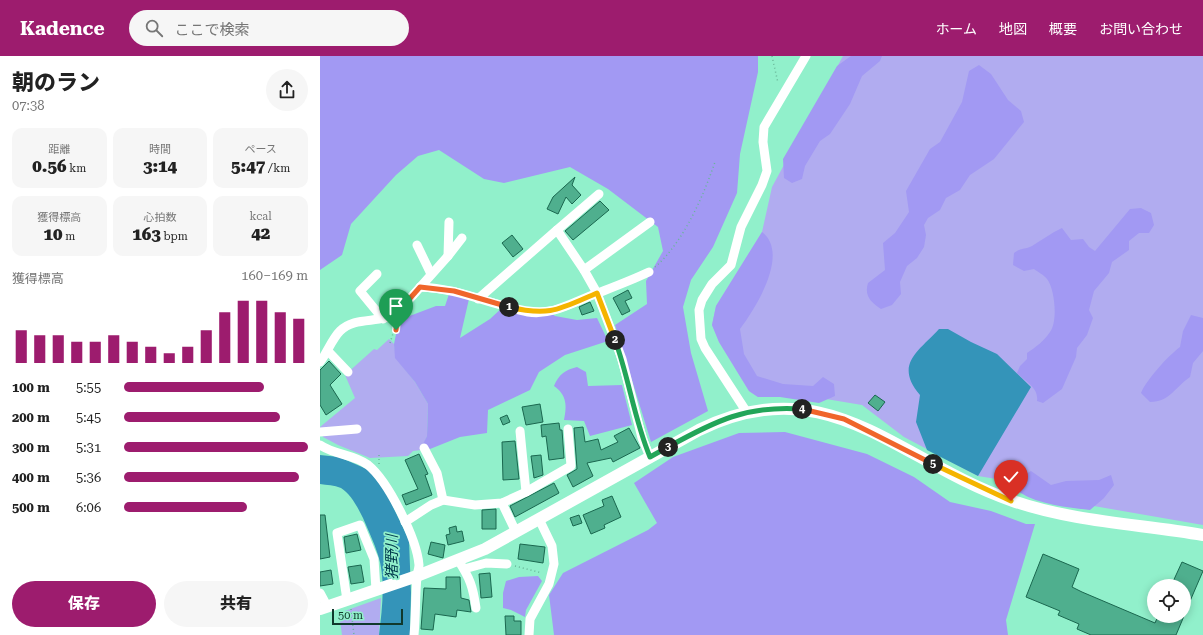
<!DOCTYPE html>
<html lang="ja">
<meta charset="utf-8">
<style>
:root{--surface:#fff;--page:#f6f6f6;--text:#222;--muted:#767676;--accent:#9d1c6e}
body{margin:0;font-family:"Roboto Serif","Noto Sans JP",serif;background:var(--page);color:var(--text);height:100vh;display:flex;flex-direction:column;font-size:15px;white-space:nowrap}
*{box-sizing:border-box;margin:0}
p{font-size:13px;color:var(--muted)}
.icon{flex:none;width:22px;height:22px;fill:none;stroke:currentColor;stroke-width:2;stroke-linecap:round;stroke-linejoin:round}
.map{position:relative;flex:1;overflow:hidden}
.sheet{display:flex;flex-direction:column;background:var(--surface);width:320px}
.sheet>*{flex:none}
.buttons{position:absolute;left:827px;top:523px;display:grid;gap:8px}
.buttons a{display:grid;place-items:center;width:44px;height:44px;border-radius:50%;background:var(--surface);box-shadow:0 2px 10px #0003;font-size:20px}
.scale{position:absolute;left:12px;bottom:10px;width:71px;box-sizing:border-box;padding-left:4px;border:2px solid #10392c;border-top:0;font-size:11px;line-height:14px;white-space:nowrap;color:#10392c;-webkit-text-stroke:3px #91f0cb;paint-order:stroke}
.pin{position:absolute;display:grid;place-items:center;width:34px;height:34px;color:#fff;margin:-41px -17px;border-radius:50% 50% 50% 0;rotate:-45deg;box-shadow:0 0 4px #0007}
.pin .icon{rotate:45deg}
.km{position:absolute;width:20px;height:20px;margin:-10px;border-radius:50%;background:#222;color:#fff;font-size:11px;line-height:20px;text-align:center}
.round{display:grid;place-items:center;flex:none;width:42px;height:42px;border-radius:21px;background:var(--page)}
.head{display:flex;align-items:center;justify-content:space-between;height:68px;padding:0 12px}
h1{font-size:22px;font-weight:800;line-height:30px}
.stats{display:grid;grid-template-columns:repeat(3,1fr);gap:6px;height:68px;padding:4px 12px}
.stats div{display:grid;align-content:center;border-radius:10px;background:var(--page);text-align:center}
.stats b{font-size:17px;font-weight:800}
.stats small{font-size:11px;font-weight:400}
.stats p{font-size:11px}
.chart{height:112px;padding:8px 12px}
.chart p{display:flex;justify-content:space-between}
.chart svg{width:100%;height:72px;margin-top:4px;stroke:var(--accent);stroke-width:6}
.primary-button{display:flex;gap:8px;margin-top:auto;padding:8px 12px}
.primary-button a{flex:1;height:46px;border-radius:24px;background:var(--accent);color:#fff;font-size:16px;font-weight:800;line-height:46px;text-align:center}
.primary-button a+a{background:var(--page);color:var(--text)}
ul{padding:0 12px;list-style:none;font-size:13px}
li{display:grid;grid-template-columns:64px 48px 1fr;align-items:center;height:30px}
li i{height:10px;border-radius:5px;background:var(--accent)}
header{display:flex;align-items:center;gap:24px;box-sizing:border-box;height:56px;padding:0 20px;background:var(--accent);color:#fff}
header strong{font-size:19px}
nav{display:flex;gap:22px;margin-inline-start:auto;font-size:14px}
.search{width:280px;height:36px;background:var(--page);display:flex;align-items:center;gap:10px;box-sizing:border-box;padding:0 14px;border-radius:22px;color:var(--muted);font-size:15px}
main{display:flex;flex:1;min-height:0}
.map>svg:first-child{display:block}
</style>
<header>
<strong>Kadence</strong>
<div class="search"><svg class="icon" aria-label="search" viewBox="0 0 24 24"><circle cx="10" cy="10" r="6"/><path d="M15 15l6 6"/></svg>ここで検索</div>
<nav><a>ホーム</a><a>地図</a><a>概要</a><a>お問い合わせ</a></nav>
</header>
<main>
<section class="sheet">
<div class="head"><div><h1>朝のラン</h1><p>07:38</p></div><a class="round"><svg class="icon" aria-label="share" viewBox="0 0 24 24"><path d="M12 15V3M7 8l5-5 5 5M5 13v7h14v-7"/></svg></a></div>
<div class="stats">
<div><p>距離</p><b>0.56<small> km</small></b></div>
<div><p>時間</p><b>3:14</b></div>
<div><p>ペース</p><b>5:47<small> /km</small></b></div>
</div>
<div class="stats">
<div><p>獲得標高</p><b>10<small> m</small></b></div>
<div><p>心拍数</p><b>163<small> bpm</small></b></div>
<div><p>kcal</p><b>42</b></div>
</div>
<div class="chart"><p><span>獲得標高</span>160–169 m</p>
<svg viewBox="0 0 160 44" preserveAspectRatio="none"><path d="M5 44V24M15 44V27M25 44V27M35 44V31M45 44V31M55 44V27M65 44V31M75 44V34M85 44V38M95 44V34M105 44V24M115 44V13M125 44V6M135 44V6M145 44V13M155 44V17"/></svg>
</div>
<ul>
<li><b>100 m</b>5:55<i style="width:76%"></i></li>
<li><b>200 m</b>5:45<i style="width:85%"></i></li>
<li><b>300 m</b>5:31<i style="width:100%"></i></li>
<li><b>400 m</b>5:36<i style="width:95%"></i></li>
<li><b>500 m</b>6:06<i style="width:67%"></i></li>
</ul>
<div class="primary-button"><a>保存</a><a>共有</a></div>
</section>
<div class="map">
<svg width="883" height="579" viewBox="0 0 883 579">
<rect width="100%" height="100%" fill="#91f0cb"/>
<g fill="#b1acf0">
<path d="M523 0H883V469L722 441 701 427 658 420 584 381 542 349 494 341H438L429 335 399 286 392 269 396 250 442 176 452 131Z"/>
<path d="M69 283 74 288 76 302 95 326 108 348 107 380 101 394 93 395 88 400 50 402 18 389 3 381 0 371 35 342 25 319 54 293 57 294Z"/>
<path d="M61 542 59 579H22L19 557Z"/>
</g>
<g fill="#a299f3">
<path d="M0 0H438V16L420 98 417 137 393 191 371 224 363 251 371 297 388 355 331 386 295 269 327 248 326 225 343 195 338 171 288 133 250 111 184 127 164 123 119 94 98 100 76 119 31 168 22 199 0 214Z"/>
<path d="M531 0H562L560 5 542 20 530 48 510 78 500 85 485 110 482 123 472 127 464 122 463 103 517 10Z"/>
<path d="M659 9 671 18 688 44 701 55 704 66 674 103 650 119 640 134 626 142 620 154 608 162 604 169 606 179 604 191 597 202 587 210 580 226 581 238 572 249 561 253C551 246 544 240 548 227L565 214 563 187 575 177 589 156 586 135 610 93 620 86 642 46 649 15Z"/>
<path d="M821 152 831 157 834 169 829 177H819L809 185V194L792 206 789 217 774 235 769 254 773 262 767 279 757 292 756 301 742 333 723 347 717 345C719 332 706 326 697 317L700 310 707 303V297C716 291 724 285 730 276 738 266 735 233 727 223 724 219 718 216 714 213L704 215 693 209 694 197C702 191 705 194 712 190 722 184 731 177 742 172L751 184 763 183 769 191 775 195 810 153Z"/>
<path d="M442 176C470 197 436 252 420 273L424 298 437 320 463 328 493 330 503 321 514 328 515 340 499 347 460 341H438L429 335 399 286 392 269 396 250Z"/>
<path d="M130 235 149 243 140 282 170 263 183 251 227 254 235 260 257 264 277 262 288 285 245 299 219 316 210 334 168 354 167 377 140 381 110 393 103 388 107 380 108 348 95 326 75 302 74 288 79 264 116 250H125Z"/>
<path d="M871 259 883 262V295L873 307 870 321C855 331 850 346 830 346L821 337C827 323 848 300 860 291L863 275Z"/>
<path d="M257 311 266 316 268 330 302 329 312 369 270 380 264 365 244 364C247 350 247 339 234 330 239 318 245 314 257 311Z"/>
<path d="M465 376 547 398 594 421 630 446 671 455 706 468H715L686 564 688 579H234L229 539 243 517 328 474 337 467 314 427 353 401 419 377Z"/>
<path d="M711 415 731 429 746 425 779 424 791 419 794 429 784 442 770 454C746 451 720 449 699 436L703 420Z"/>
<path d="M218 520 222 525 206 554 205 561 191 554 183 552V537L186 525 199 521Z"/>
</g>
<g fill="#3494b9">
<path d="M619 273H628L651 286 677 298 711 331 658 420 607 394 596 366 600 339C574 308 598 296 619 273Z"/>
<path d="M0 399 19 401 49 414 66 436 89 484 91 537 90 579H59C62 554 66 523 58 499 54 486 48 474 43 462 38 452 31 438 21 432 14 429 7 429 0 428Z"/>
</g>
<g fill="#4faf8e" stroke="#1a674f">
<path d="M255 121 252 129 261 139 252 148 246 141 238 158 227 153 233 141Z"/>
<path d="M280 145 289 154 253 184 245 175Z"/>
<path d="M192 179 203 193 193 201 182 187Z"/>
<path d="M308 234 312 242 305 245 310 255 302 259 293 242Z"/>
<path d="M270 246 274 255 262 259 259 251Z"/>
<path d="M9 305 21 318 10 329 22 348 6 359 0 349V314Z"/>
<path d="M555 339 565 346 558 355 548 347Z"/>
<path d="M220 348 223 366 206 369 202 351Z"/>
<path d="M187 359 190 366 183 369 180 362Z"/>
<path d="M239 367 240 374H242L244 402 229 404 226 380 222 381 221 369Z"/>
<path d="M263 371 265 386 278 383 281 394 298 386 294 380 309 372 320 392 293 406 291 402 267 407 273 420 253 431 247 419 257 413 254 372Z"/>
<path d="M195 385 199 423 183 424 182 386Z"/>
<path d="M99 398 108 418 105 419 112 439 86 449 82 439 98 433 85 404Z"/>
<path d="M221 399 223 419 214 422 211 400Z"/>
<path d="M234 427 239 437 195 461 190 450Z"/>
<path d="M292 440 301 461 284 469 285 472 271 478 263 459 284 450 282 444Z"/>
<path d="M176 453V473H162V454Z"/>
<path d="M0 459H5L10 501 0 503Z"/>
<path d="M259 459 262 467 253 470 250 462Z"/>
<path d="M136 470 137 476 142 475 144 485 128 489 126 479 130 478 129 472Z"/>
<path d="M37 478 41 494 26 497 24 481Z"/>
<path d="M111 486 125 489 123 502 108 498Z"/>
<path d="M200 488 225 491 223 507 198 503Z"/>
<path d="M723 498 759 513 752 531 762 536 835 567 838 560H864L856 579H771L757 573 759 568 738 559 740 555 706 541Z"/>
<path d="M862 506 883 515 864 559V530H851Z"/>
<path d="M41 509 44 526 31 528 28 511Z"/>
<path d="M11 514 13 528 0 530V516Z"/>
<path d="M170 517 172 541 161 542 159 518Z"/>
<path d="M126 521H140L141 542 149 544 151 556 137 554 136 561 115 558 113 574 101 573 104 532 126 533Z"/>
<path d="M185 560H194V565H201V579H186Z"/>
</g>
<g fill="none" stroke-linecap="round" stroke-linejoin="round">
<g stroke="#68b698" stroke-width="1.5" stroke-dasharray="1 3" stroke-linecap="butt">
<path d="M452 0 458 27"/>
<path d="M335 211C363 187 383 141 395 106"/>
<path d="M70 287 76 268"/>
<path d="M59 408V396"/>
<path d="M195 510 222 517"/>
<path d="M31 553 34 579"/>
</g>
<g stroke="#fff" stroke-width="9">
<path d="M237 174 279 138"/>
<path d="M97 189 111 218"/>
<path d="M128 200 129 166"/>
<path d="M264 214 330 166"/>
<path d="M57 218 40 235 63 263"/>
<path d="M100 231C137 232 172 249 208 256 233 260 255 245 278 237 296 230 312 224 329 216"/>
<path d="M158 243 237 174 264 214 277 237 302 303 322 382 330 401"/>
<path d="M8 295 28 316"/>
<path d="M0 306C7 297 12 283 20 275 36 259 61 269 78 256L128 200 142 182"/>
<path d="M426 355 385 292 381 283 379 254 382 244 392 228 411 209 421 171 442 129 447 115 443 86 444 71 486 0"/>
<path d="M200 375 206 436"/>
<path d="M0 376 37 373"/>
<path d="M0 389C14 399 33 398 48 409 68 425 97 483 99 509 99 513 97 517 97 521 95 540 96 559 94 579"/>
<path d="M104 392 117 417 123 444"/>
<path d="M182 447 196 476"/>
<path d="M85 466 111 449 123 444 155 449 182 447 206 436 251 410 248 373"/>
<path d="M138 504C150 522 153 531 156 552"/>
<path d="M144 513 166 507 187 508"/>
<path d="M0 537 7 550"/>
<path d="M27 544 17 477 40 469 54 503 56 534"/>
<path d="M209 579 210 563 229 528 234 508 232 490 219 463"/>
</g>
<path stroke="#fff" stroke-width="12" d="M0 553 97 520 165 493 379 374C509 310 578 406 693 445 754 466 820 468 883 479"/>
</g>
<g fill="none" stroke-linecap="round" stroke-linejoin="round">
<defs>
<path id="split-1" d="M76 274 78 256 100 231 134 235 189 251"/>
<path id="split-2" d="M189 251C230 261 240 253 277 237L295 284"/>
<path id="split-3" d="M295 284C309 322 314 363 330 401L348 391"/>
<path id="split-4" d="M348 391C395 365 427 349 482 353"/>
<path id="split-5" d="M482 353 524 363 613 408"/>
<path id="split-6" d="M613 408 691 445"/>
</defs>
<use href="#split-1" stroke="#fff" stroke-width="8"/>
<use href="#split-2" stroke="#fff" stroke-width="8"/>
<use href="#split-3" stroke="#fff" stroke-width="8"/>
<use href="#split-4" stroke="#fff" stroke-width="8"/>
<use href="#split-5" stroke="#fff" stroke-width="8"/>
<use href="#split-6" stroke="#fff" stroke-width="8"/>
<use href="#split-1" stroke="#f0652b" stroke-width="5"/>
<use href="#split-2" stroke="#f5b400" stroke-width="5"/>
<use href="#split-3" stroke="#22a559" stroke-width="5"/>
<use href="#split-4" stroke="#22a559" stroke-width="5"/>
<use href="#split-5" stroke="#f0652b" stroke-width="5"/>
<use href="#split-6" stroke="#f5b400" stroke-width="5"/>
</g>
<g text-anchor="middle" stroke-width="3.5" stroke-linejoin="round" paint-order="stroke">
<g font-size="15" font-style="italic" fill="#00394c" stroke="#91f0cb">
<text transform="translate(72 501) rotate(-90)" y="5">猪野川</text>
</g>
</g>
</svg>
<div class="buttons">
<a><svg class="icon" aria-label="locate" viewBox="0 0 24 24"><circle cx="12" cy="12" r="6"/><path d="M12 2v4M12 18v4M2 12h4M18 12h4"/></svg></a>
</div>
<div class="scale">50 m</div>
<div class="pin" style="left:76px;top:274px;background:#1e9e55"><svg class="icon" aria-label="arrive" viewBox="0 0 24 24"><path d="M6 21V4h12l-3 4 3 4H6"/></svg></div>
<div class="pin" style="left:691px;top:445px;background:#d93025"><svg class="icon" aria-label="check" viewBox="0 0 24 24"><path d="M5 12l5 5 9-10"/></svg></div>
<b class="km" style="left:189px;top:251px">1</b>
<b class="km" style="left:295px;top:284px">2</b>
<b class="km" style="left:348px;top:391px">3</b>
<b class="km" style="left:482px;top:353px">4</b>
<b class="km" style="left:613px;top:408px">5</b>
</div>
</main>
